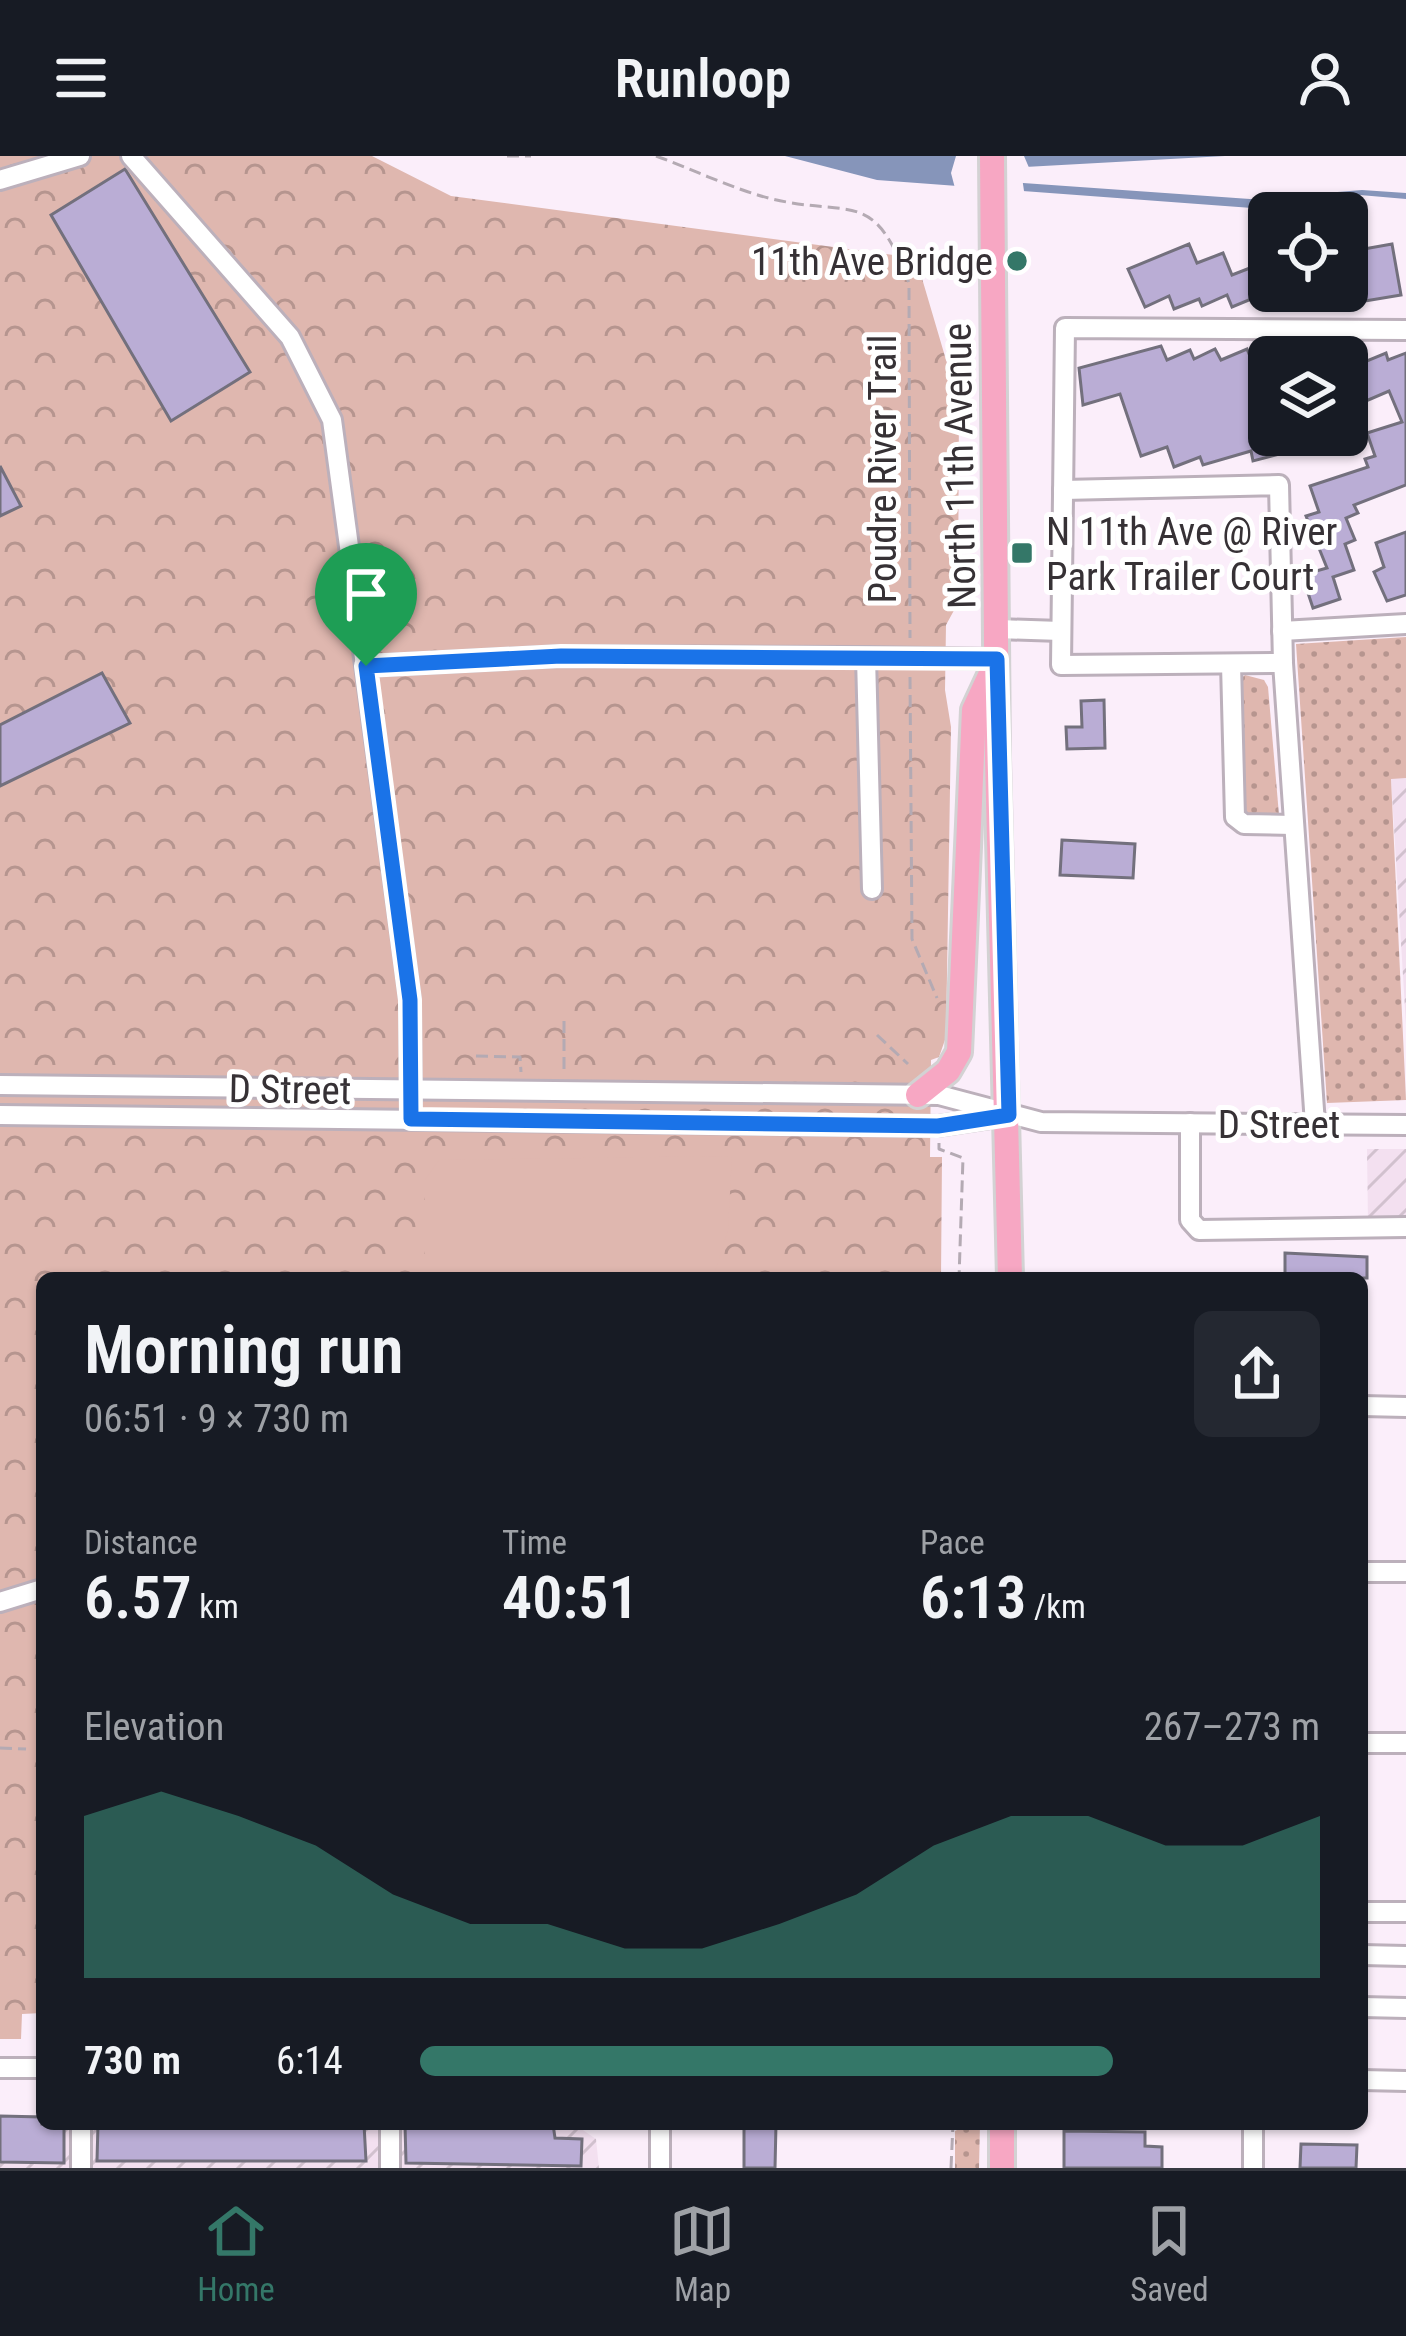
<!DOCTYPE html>
<meta charset="utf-8">
<style>
:root{--surface:#171b24;--page:#242831;--text:#f1f3f6;--muted:#9ea1a6;--line:#363941;--accent:#347768}
body{margin:0;font-family:"Roboto Condensed",sans-serif;background:var(--page);color:var(--text);height:100vh;display:flex;flex-direction:column;font-size:45px;white-space:nowrap}
*{box-sizing:border-box;margin:0}
p{font-size:39px;color:var(--muted)}
.icon{flex:none;width:66px;height:66px;fill:none;stroke:currentColor;stroke-width:2;stroke-linecap:round;stroke-linejoin:round}
.map{position:relative;flex:1;overflow:hidden}
.drawer{position:absolute;left:36px;top:1116px;width:1332px;height:858px;display:flex;flex-direction:column;background:var(--surface);border-radius:18px;box-shadow:0 3px 9px #0004}
.drawer>*{flex:none}
.tools{position:absolute;left:1248px;top:36px;display:grid;gap:24px}
.tools a{display:grid;place-items:center;width:120px;height:120px;border-radius:18px;background:var(--surface);box-shadow:0 3px 9px #0004;font-size:60px}
.pin{position:absolute;display:grid;place-items:center;width:102px;height:102px;color:#fff;margin:-123px -51px;border-radius:50% 50% 50% 0;rotate:-45deg;box-shadow:0 0 12px #0007}
.pin .icon{rotate:45deg}
.round{display:grid;place-items:center;flex:none;width:126px;height:126px;border-radius:18px;background:var(--page)}
.head{display:flex;align-items:center;justify-content:space-between;height:204px;padding:0 48px}
h1{font-size:66px;font-weight:600;line-height:90px}
.figures{display:grid;grid-template-columns:repeat(3,1fr);gap:18px;height:204px;padding:12px 48px}
.figures div{display:grid;align-content:center}
.figures b{font-size:60px;font-weight:600}
.figures small{font-size:33px;font-weight:400}
.figures p{font-size:33px}
.chart{height:336px;padding:24px 48px}
.chart p{display:flex;justify-content:space-between}
.chart svg{width:100%;height:216px;margin-top:12px;fill:var(--accent);opacity:.7}
ul{padding:0 48px;list-style:none;font-size:39px}
li{display:grid;grid-template-columns:192px 144px 1fr;align-items:center;height:90px}
li i{height:30px;border-radius:15px;background:var(--accent)}
header{display:flex;justify-content:space-between;align-items:center;height:156px;padding:0 48px;background:var(--surface);font-size:54px;font-weight:600}
.menu{display:flex;justify-content:space-around;align-items:center;height:168px;border-top:3px solid var(--line);background:var(--surface);font-size:33px;color:var(--muted)}
.menu a{display:grid;justify-items:center;gap:6px}
.menu .current{color:var(--accent)}
.map>svg:first-child{display:block}
</style>
<header><svg class="icon" aria-label="menu" viewBox="0 0 24 24"><path d="M4 6h16M4 12h16M4 18h16"/></svg>Runloop<svg class="icon" aria-label="person" viewBox="0 0 24 24"><circle cx="12" cy="8" r="4"/><path d="M4 21q1-7 8-7t8 7"/></svg></header>
<div class="map">
<svg width="1406" height="2012" viewBox="0 0 1406 2012">
<defs>
<pattern id="industrial-furrows" width="10" height="10" patternUnits="userSpaceOnUse" patternTransform="scale(3)"><rect width="10" height="10" fill="#f3e0f0"/><path d="M-1 1l2-2M0 10L10 0M9 11l2-2" fill="none" stroke="#d1c1ce"/></pattern>
<pattern id="grass-dots" width="8" height="8" patternUnits="userSpaceOnUse" patternTransform="scale(3)"><rect width="8" height="8" fill="#dfb7af"/><path d="M2 2h.1M6 6h.1" fill="none" stroke="#b6958f" stroke-width="1.8" stroke-linecap="round"/></pattern>
<pattern id="park-crowns" width="20" height="18" patternUnits="userSpaceOnUse" patternTransform="scale(3)"><rect width="20" height="18" fill="#dfb7af"/><path d="M2 6a3 3 0 1 1 6 0M12 15a3 3 0 1 1 6 0" fill="none" stroke="#b6958f"/></pattern>
</defs>
<rect width="100%" height="100%" fill="#fbeefa"/>
<g fill="url(#industrial-furrows)">
<path d="M1391 622H1406V869Z"/>
<path d="M1367 993H1406V1066H1368Z"/>
<path d="M0 1959H42V1968H574L596 1983 599 2012H0Z"/>
</g>
<g fill="url(#grass-dots)">
<path d="M1406 481V622L1391 623 1406 944 1327 947 1296 488Z"/>
<path d="M1245 519 1264 524 1268 531 1279 659 1243 658 1237 526Z"/>
<path d="M970 1968H980L979 2012H955V1975Z"/>
</g>
<path fill="url(#park-crowns)" d="M0 0H372L451 40 916 102 959 248 958 447 946 469 945 534 951 571 946 881 939 901 931 904 930 1001H942L941 1122H42V1857L22 1858 21 1883H0Z"/>
<path fill="#dfb7af" d="M732 1000 728 1074 713 1122H425V1024L439 1004Z"/>
<path fill="#8695ba" d="M785 0H1225L1025 11 1009 26 1250 43 1362 34 1406 37V43L1360 39 1252 52 877 24Z"/>
<path fill="#fbeefa" d="M956 0H1024L1030 14 1022 21 1025 42 956 36 951 17Z"/>
<g fill="#baadd5" stroke="#73707d" stroke-width="3">
<path d="M125 13 250 216 171 265 51 59Z"/>
<path d="M1189 88 1197 107 1223 97 1232 119 1255 110 1266 137 1232 151 1227 139 1202 150 1199 143 1174 153 1169 140 1145 151 1128 113Z"/>
<path d="M1392 88 1401 139 1347 148V96Z"/>
<path d="M1161 190 1167 204 1190 194 1194 203 1215 193 1221 204 1247 193 1252 205 1269 197V238L1251 245 1260 279H1289L1295 294 1253 305 1251 295 1203 309 1200 301 1174 311 1167 291 1141 300 1120 238 1083 249 1079 212Z"/>
<path d="M1386 197 1388 204 1406 197V329L1354 349 1358 357 1346 362 1355 384 1345 388 1354 414 1333 421 1340 443 1313 452 1302 419 1327 412 1306 360 1319 356 1310 330 1368 311 1365 303 1375 300 1367 277 1402 266 1389 235 1366 245 1352 211Z"/>
<path d="M0 310 21 350 0 360Z"/>
<path d="M1406 376V439L1387 445 1374 416 1384 411 1376 387Z"/>
<path d="M102 517 130 567 0 630V569Z"/>
<path d="M1104 544 1105 592 1067 593 1066 571H1082L1081 545Z"/>
<path d="M1062 684 1135 688 1133 722 1060 719Z"/>
<path d="M1285 1097 1367 1101V1122H1285Z"/>
<path d="M0 1960 42 1961V1968H64V2007L0 2006Z"/>
<path d="M98 1968H364L366 2005H97Z"/>
<path d="M405 1968H553L555 1982 582 1983 581 2010 406 2007Z"/>
<path d="M744 1968H776L775 2012H744Z"/>
<path d="M1064 1975 1145 1976V1990L1162 1991V2012H1064Z"/>
<path d="M1301 1988 1357 1989 1356 2012H1300Z"/>
</g>
<g fill="none" stroke-linecap="round" stroke-linejoin="round">
<defs>
<g id="minor">
<path d="M131 0 290 181 332 264 410 844 411 963"/>
<path d="M0 24 80 0"/>
<path d="M1063 334 1279 329 1283 507 1315 968"/>
<path d="M997 473 1061 475"/>
<path d="M1282 475 1406 468"/>
<path d="M1283 507 1061 509 1065 172 1406 174"/>
<path d="M1231 508 1235 661 1244 668 1293 669"/>
<path d="M366 510 561 500 866 501"/>
<path d="M872 733 866 501 997 503"/>
<path d="M0 929 939 939 1041 966 1406 969"/>
<path d="M0 959 938 970 1004 960"/>
<path d="M1190 967V1064L1199 1074 1406 1071"/>
<path d="M1362 1250 1406 1251"/>
<path d="M1362 1416H1406"/>
<path d="M0 1446 42 1433"/>
<path d="M1362 1587H1406"/>
<path d="M1362 1756H1406"/>
<path d="M1362 1799 1406 1800"/>
<path d="M1362 1851 1406 1852"/>
<path d="M0 1912H42"/>
<path d="M1362 1924 1406 1925"/>
<path d="M81 1968V2012"/>
<path d="M390 2012V1968"/>
<path d="M660 2012V1968"/>
<path d="M1253 2012V1968"/>
</g>
<g id="major">
<path d="M992 0 997 602 1010 1122"/>
<path d="M918 939 948 915 959 896 974 554 994 511"/>
<path d="M1002 2012V1968"/>
</g>
</defs>
<use href="#minor" stroke="#bcb0bb" stroke-width="24"/>
<use href="#major" stroke="#d3d2d3" stroke-width="30"/>
<g stroke="#b4aab3" stroke-width="3" stroke-dasharray="12 6" stroke-linecap="butt">
<path d="M507 0H531"/>
<path d="M656 0C694 14 733 33 772 43 854 62 873 31 909 127L910 482"/>
<path d="M910 521 912 783 937 842"/>
<path d="M564 865V917"/>
<path d="M877 879 908 908"/>
<path d="M476 900 520 901 521 916"/>
<path d="M939 987V993L963 1002 959 1122"/>
<path d="M0 1592 26 1593"/>
<path d="M951 2012 953 1968"/>
</g>
<use href="#minor" stroke="#fff" stroke-width="18"/>
<use href="#major" stroke="#f7a7c3" stroke-width="24"/>
</g>
<g fill="none" stroke-linecap="round" stroke-linejoin="round">
<defs>
<path id="route" d="M561 500 997 503 1009 959 938 970 411 963 410 844 366 510Z"/>
</defs>
<use href="#route" stroke="#fff" stroke-width="24"/>
<use href="#route" stroke="#1a73e8" stroke-width="15"/>
</g>
<g fill="#347768" stroke="#fff" stroke-width="4.5">
<circle cx="1017" cy="105" r="12"/>
<rect x="1010" y="385" width="24" height="24" rx="6"/>
</g>
<g text-anchor="middle" stroke-width="10" stroke-linejoin="round" paint-order="stroke">
<g font-size="39" fill="#363135" stroke="#fff" text-anchor="end">
<text x="993" y="119">11th Ave Bridge</text>
<text x="1046" y="389" text-anchor="start">N 11th Ave @ River<tspan x="1046" dy="45">Park Trailer Court</tspan></text>
</g>
<g font-size="39" fill="#363135" stroke="#fff">
<text transform="translate(959 310) rotate(-91)" y="14">North 11th Avenue</text>
<text transform="translate(882 313) rotate(-90)" y="14">Poudre River Trail</text>
<text transform="translate(290 933) rotate(1)" y="14">D Street</text>
<text x="1279" y="982">D Street</text>
</g>
</g>
</svg>
<div class="tools">
<a><svg class="icon" aria-label="locate" viewBox="0 0 24 24"><circle cx="12" cy="12" r="6"/><path d="M12 2v4M12 18v4M2 12h4M18 12h4"/></svg></a>
<a><svg class="icon" aria-label="layers" viewBox="0 0 24 24"><path d="M12 4l9 5-9 5-9-5zM3 14l9 5 9-5"/></svg></a>
</div>
<div class="pin" style="left:366px;top:510px;background:#1e9e55"><svg class="icon" aria-label="arrive" viewBox="0 0 24 24"><path d="M6 21V4h12l-3 4 3 4H6"/></svg></div>
<section class="drawer">
<div class="head"><div><h1>Morning run</h1><p>06:51 · 9 × 730 m</p></div><a class="round"><svg class="icon" aria-label="share" viewBox="0 0 24 24"><path d="M12 15V3M7 8l5-5 5 5M5 13v7h14v-7"/></svg></a></div>
<div class="figures">
<div><p>Distance</p><b>6.57<small> km</small></b></div>
<div><p>Time</p><b>40:51</b></div>
<div><p>Pace</p><b>6:13<small> /km</small></b></div>
</div>
<div class="chart"><p><span>Elevation</span>267–273 m</p>
<svg viewBox="0 0 160 44" preserveAspectRatio="none"><path d="M0 44V11L10 6L20 11L30 17L40 27L50 33L60 33L70 38L80 38L90 33L100 27L110 17L120 11L130 11L140 17L150 17L160 11V44z"/></svg>
</div>
<ul>
<li><b>730 m</b>6:14<i style="width:77%"></i></li>
</ul>
</section>
</div>
<nav class="menu">
<a class="current"><svg class="icon" aria-label="home" viewBox="0 0 24 24"><path d="M3 11l9-7 9 7M6 9v11h12V9"/></svg>Home</a>
<a><svg class="icon" aria-label="map" viewBox="0 0 24 24"><path d="M3 6l6-2 6 2 6-2v14l-6 2-6-2-6 2zM9 4v14M15 6v14"/></svg>Map</a>
<a><svg class="icon" aria-label="saved" viewBox="0 0 24 24"><path d="M7 4h10v16l-5-4-5 4z"/></svg>Saved</a>
</nav>
